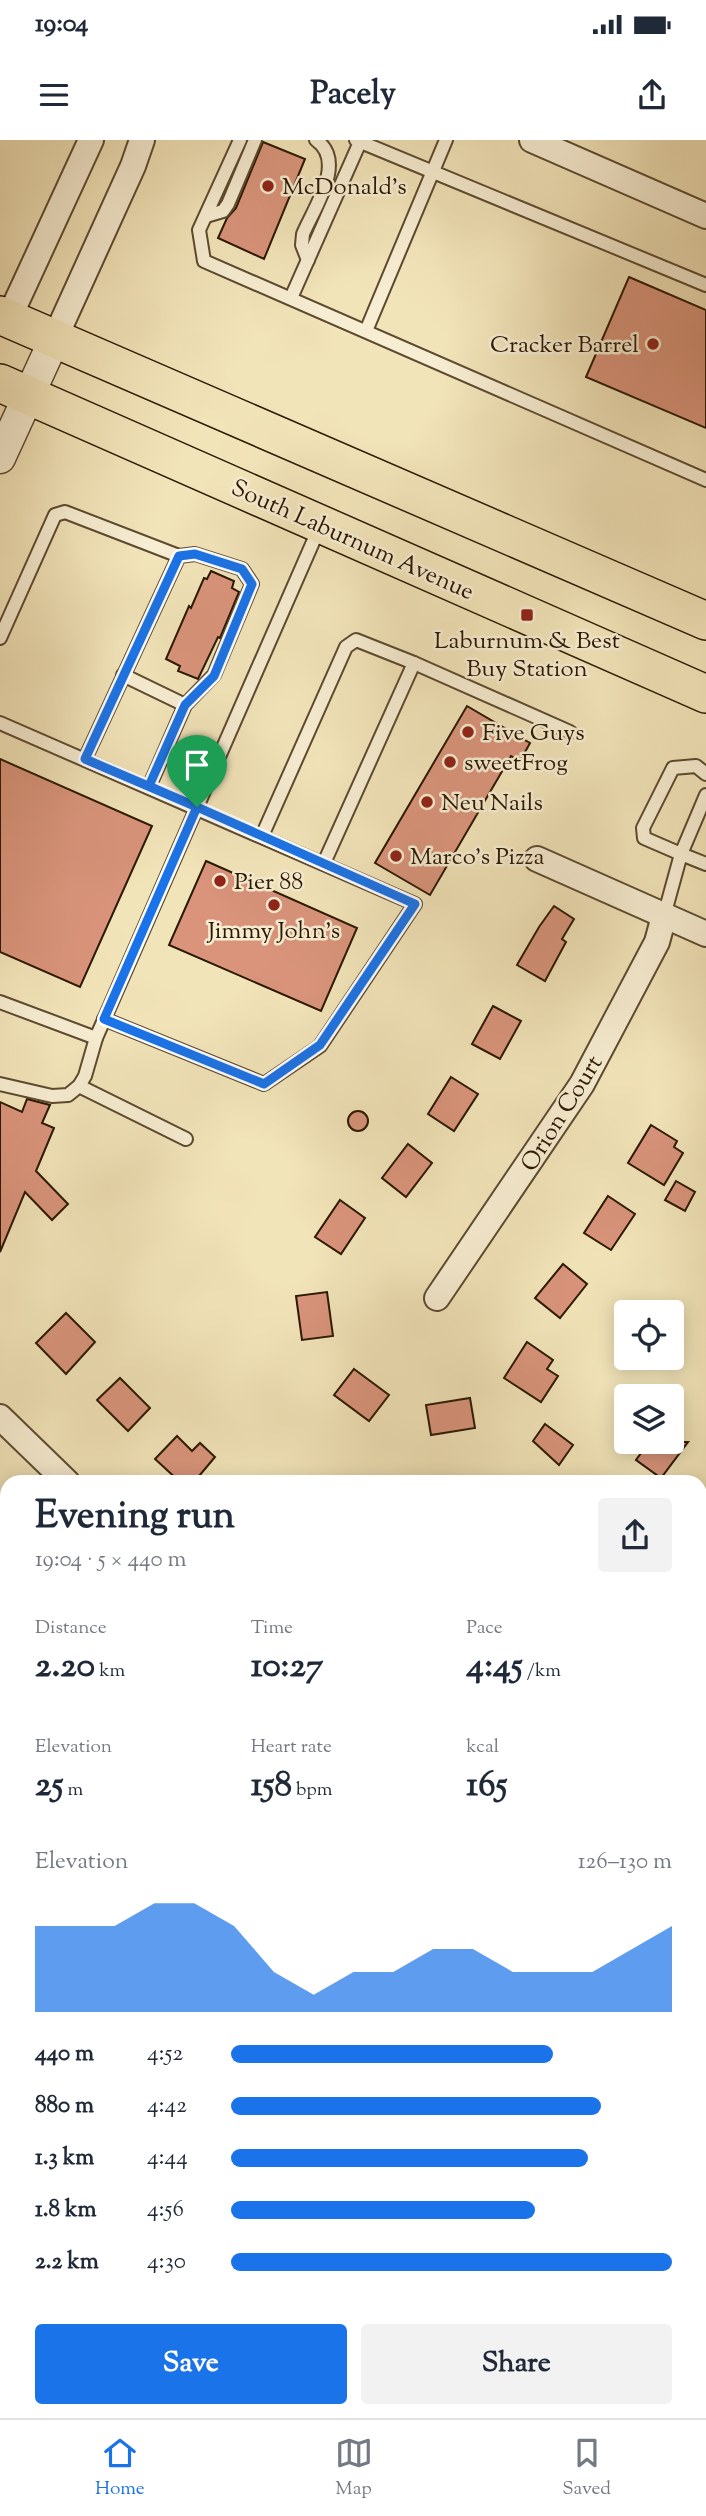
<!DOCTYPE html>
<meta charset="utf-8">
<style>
:root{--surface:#fff;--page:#f2f2f3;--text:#1f2937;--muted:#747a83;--line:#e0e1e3;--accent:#1a73e8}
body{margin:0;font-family:"Sorts Mill Goudy",serif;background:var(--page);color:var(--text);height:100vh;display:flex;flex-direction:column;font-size:26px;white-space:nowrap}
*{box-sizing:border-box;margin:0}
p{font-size:23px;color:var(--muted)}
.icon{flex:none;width:38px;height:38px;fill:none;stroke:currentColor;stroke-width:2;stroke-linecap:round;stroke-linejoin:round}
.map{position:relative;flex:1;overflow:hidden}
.panel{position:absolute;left:0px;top:1335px;width:707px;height:943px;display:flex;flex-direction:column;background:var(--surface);border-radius:21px 21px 0 0;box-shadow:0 4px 18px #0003}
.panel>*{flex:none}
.tools{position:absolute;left:614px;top:1160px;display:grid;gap:14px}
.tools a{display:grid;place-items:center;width:70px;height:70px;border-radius:7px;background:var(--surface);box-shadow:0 4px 18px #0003;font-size:35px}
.pin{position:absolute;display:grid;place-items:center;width:60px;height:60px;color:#fff;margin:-72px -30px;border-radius:50% 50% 50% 0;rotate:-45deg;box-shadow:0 0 7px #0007}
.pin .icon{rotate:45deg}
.round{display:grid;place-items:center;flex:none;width:74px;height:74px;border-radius:7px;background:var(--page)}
.head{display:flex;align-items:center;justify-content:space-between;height:119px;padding:0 35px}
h1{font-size:38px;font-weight:700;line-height:52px}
.figures{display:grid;grid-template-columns:repeat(3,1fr);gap:10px;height:119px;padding:7px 35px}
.figures div{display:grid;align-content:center}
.figures b{font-size:35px;font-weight:700}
.figures small{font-size:19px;font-weight:400}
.figures p{font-size:19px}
.chart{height:196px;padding:14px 35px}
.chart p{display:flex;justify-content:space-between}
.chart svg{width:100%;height:126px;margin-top:7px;fill:var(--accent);opacity:.7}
.button{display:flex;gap:14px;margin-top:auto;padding:14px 35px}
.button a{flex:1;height:80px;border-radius:7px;background:var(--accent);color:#fff;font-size:28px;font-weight:700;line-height:80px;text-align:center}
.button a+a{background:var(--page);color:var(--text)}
ul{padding:0 35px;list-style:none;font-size:23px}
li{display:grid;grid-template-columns:112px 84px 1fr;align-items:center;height:52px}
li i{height:18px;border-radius:9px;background:var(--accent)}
.status{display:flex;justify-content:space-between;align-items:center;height:49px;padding:0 35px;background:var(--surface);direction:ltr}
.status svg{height:19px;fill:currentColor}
header{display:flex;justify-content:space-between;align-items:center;height:91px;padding:0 35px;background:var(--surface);font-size:32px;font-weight:700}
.dock{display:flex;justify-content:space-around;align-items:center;height:98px;border-top:2px solid var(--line);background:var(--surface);font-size:19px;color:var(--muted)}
.dock a{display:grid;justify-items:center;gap:4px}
.dock .selected{color:var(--accent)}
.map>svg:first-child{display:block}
</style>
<div class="status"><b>19:04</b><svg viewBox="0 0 49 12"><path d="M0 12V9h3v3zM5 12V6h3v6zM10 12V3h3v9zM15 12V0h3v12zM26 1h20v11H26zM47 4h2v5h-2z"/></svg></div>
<header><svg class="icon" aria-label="menu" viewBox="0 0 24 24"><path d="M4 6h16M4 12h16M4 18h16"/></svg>Pacely<svg class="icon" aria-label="share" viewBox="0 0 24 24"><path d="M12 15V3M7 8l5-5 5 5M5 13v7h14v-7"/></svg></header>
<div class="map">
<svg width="706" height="2278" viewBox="0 0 706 2278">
<rect width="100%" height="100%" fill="#f2e4b9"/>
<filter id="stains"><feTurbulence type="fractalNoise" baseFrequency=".00286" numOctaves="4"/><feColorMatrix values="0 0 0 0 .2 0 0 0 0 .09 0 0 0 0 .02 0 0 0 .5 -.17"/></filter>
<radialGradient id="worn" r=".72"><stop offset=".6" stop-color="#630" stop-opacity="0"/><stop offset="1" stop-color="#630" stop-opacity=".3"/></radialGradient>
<path fill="#9bbeb1" stroke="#6e7b6b" stroke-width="2" d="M0 1809 7 1810V1991L0 1987Z"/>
<g fill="#d9947b" stroke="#2a1701" stroke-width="2">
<path d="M263 2 305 19 264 119 218 98 227 78 236 68Z"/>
<path d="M629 137 706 170V288L586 237Z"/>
<path d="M211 431 234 441 232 448 239 452 220 498 218 497 198 539 178 531 180 526 166 519 189 466 191 468 204 438 207 439Z"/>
<path d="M467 566 530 603 520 621 511 616 430 755 375 723Z"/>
<path d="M0 619 152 686 80 847 0 812Z"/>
<path d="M206 721 357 788 321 871 169 805Z"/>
<path d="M554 766 574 779 562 799 566 802 545 841 517 825 539 787Z"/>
<path d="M493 866 521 881 500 919 472 904Z"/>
<path d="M451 937 478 954 454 991 428 974Z"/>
<path d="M27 959 50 965 42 983 54 988 36 1031 68 1064 52 1080 25 1052 0 1112V962L22 972Z"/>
<circle cx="358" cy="981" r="10"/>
<path d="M651 985 677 1001 674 1007 683 1013 664 1045 628 1023Z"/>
<path d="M408 1004 432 1023 406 1057 382 1038Z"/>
<path d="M676 1041 695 1052 685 1071 665 1060Z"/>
<path d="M608 1056 635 1074 611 1110 584 1093Z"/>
<path d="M340 1060 365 1078 341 1114 315 1097Z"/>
<path d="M563 1124 587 1144 560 1178 535 1158Z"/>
<path d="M327 1152 333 1196 302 1200 296 1156Z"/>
<path d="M66 1173 95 1202 66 1234 36 1203Z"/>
<path d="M527 1202 553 1220 547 1229 558 1236 541 1262 504 1238Z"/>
<path d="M354 1229 389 1255 369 1281 334 1255Z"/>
<path d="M120 1238 150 1268 128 1291 97 1260Z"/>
<path d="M470 1258 475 1288 431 1295 426 1265Z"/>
<path d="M545 1284 573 1305 559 1325 533 1301Z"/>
<path d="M177 1296 192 1311 200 1303 215 1317 194 1342H180L155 1319Z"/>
<path d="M649 1302H688L661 1338 636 1320Z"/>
</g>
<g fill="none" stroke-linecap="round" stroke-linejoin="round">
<defs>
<g id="service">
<path d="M240 0 199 90 204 121 706 340"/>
<path d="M356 0 706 145"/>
<path d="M206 76 223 71 228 64 255 0"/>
<path d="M308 120 302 105 303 94C314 68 347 21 316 0"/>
<path d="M291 158 360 2"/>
<path d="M366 191 446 0"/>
<path d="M0 498 55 375 65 372 179 416 195 414 242 429 252 444 214 535 185 565 149 647"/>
<path d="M414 523 570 592"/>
<path d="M123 535 185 565"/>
<path d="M0 583 415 764 320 906 264 944 104 879"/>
<path d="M85 619 179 416"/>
<path d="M706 634 696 626 673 628 643 688 644 698 681 714 706 655"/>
<path d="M262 696 346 507 356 500 414 523 324 723"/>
<path d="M664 776 681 714 706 724"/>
<path d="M0 862 96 898 320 386"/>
<path d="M0 944 52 956 68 955 79 946 85 936 96 898"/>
<path d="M79 946 186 999"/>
</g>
<g id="minor">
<path d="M532 0 706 76"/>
<path d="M9 178 91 0"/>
<path d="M55 198 133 26 142 0"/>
<path d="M537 719 706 794"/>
<path d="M437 1158 582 944 657 802 664 776"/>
<path d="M0 1277 67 1342"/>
<path d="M700 1416 706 1409"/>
<path d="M700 1940 706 1941"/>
<path d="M0 2064 7 2072"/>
<path d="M197 2272 204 2278"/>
</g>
<path id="tertiary" d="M0 318 55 198"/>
<g id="primary">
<path d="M0 175 706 481"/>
<path d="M0 243 706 554"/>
</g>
</defs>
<use href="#service" stroke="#5c4a2f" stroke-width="16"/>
<use href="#minor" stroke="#5c4a2f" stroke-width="28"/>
<use href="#tertiary" stroke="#5c4a2f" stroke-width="33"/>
<use href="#primary" stroke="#2a1701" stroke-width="40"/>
<use href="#service" stroke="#f7edd2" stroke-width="12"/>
<use href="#minor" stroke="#f7edd2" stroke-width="24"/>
<use href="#tertiary" stroke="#f7edd2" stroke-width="30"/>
<use href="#primary" stroke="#f2e4b9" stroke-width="37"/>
</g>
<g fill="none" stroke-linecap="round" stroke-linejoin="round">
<defs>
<path id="route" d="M197 667 149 646 185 565 214 536 252 444 242 429 195 414 179 416 85 619 197 667 104 879 264 944 320 905 415 764 197 667"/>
</defs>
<use href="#route" stroke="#fff" stroke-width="14"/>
<use href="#route" stroke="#1a73e8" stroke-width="9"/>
</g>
<g fill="#8f2418" stroke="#f7edd2" stroke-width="2.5">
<circle cx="268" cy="46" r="7"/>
<circle cx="653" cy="204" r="7"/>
<rect x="520" y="468" width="14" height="14" rx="3.5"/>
<circle cx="468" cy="592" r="7"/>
<circle cx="450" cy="622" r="7"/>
<circle cx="427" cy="662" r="7"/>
<circle cx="396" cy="716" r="7"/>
<circle cx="220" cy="741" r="7"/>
<circle cx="274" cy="765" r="7"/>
</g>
<g text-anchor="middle" stroke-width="5" stroke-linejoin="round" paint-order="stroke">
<g font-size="24" fill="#2a1701" stroke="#f7edd2" text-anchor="start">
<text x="282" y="54">McDonald's</text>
<text x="639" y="212" text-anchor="end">Cracker Barrel</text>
<text x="527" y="508" text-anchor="middle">Laburnum &amp; Best<tspan x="527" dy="28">Buy Station</tspan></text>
<text x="482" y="600">Five Guys</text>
<text x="464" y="630">sweetFrog</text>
<text x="441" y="670">Neu Nails</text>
<text x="410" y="724">Marco's Pizza</text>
<text x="234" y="749">Pier 88</text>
<text x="274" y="798" text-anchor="middle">Jimmy John's</text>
</g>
<g font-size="24" fill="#2a1701" stroke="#f7edd2">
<text transform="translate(353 399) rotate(24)" y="8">South Laburnum Avenue</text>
<text transform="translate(561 973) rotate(-58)" y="8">Orion Court</text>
</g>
</g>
<rect width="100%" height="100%" filter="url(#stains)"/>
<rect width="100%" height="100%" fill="url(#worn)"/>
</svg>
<div class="tools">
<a><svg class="icon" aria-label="locate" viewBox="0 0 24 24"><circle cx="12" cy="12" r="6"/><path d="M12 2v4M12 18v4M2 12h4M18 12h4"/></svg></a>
<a><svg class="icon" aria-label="layers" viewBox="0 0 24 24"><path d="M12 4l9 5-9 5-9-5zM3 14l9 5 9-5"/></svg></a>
</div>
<div class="pin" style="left:197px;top:667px;background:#1e9e55"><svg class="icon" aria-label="arrive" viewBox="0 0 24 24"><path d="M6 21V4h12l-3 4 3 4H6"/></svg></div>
<section class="panel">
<div class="head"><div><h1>Evening run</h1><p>19:04 · 5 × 440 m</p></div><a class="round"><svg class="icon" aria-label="share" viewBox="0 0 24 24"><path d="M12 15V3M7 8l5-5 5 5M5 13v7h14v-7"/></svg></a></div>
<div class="figures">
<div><p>Distance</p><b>2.20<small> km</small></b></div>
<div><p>Time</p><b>10:27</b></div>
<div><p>Pace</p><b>4:45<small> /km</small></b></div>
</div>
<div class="figures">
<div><p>Elevation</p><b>25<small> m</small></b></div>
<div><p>Heart rate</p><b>158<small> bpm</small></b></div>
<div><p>kcal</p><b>165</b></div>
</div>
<div class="chart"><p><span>Elevation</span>126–130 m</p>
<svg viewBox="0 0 160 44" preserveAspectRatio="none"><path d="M0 44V14L10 14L20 14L30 6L40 6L50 14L60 30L70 38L80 30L90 30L100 22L110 22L120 30L130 30L140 30L150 22L160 14V44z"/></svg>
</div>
<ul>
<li><b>440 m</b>4:52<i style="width:73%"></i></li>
<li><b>880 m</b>4:42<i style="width:84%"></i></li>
<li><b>1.3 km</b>4:44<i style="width:81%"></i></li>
<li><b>1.8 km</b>4:56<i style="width:69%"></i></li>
<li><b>2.2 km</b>4:30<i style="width:100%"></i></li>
</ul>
<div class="button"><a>Save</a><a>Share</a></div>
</section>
</div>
<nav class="dock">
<a class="selected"><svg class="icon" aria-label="home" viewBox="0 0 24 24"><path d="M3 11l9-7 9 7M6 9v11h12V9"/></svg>Home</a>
<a><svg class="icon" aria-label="map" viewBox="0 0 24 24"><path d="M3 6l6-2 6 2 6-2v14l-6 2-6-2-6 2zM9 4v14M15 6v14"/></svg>Map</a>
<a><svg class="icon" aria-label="saved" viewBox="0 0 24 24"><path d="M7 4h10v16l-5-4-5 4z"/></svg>Saved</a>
</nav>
